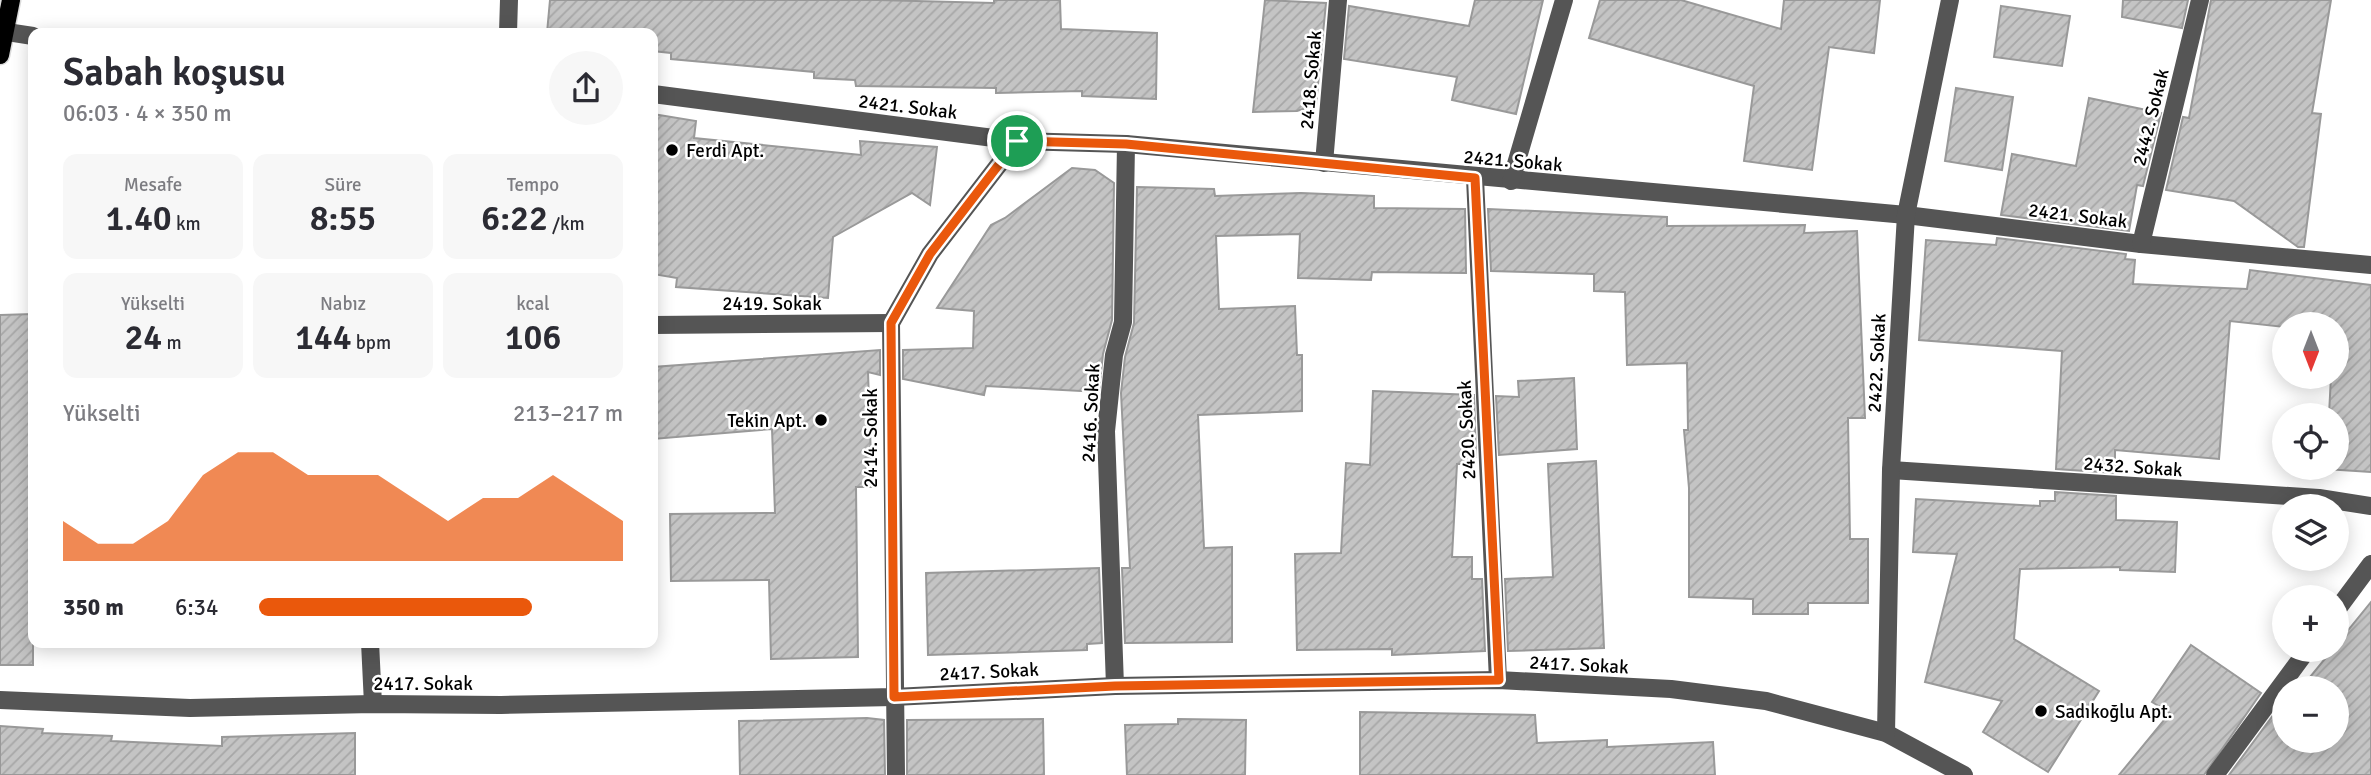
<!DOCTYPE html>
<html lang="tr">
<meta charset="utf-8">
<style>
:root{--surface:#fff;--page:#f7f7f7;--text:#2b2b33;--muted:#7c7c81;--accent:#ea580c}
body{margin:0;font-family:Signika,sans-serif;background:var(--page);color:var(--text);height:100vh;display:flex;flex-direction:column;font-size:26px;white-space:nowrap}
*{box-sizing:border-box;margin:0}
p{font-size:23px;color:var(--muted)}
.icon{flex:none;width:38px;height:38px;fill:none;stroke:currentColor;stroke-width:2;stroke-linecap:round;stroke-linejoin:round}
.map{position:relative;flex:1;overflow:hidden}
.side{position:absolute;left:28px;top:28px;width:630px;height:620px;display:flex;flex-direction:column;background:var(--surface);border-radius:14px;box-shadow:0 4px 18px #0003}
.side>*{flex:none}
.needle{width:46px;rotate:180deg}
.controls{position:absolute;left:2272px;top:312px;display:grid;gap:14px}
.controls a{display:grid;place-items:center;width:77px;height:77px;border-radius:50%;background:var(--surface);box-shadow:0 4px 18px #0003;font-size:35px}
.pin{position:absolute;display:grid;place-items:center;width:60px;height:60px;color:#fff;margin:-30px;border:4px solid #fff;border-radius:50%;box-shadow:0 2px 7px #0007}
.round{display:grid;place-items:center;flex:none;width:74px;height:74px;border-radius:37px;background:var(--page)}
.overview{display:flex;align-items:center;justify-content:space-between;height:119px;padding:0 35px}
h1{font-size:38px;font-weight:600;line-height:52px}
.stats{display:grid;grid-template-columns:repeat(3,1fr);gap:10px;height:119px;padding:7px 35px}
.stats div{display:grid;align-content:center;border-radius:14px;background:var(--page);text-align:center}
.stats b{font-size:35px;font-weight:600}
.stats small{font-size:19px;font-weight:400}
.stats p{font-size:19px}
.chart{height:196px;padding:14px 35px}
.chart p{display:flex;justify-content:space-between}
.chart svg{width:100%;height:126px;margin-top:7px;fill:var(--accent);opacity:.7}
ul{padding:0 35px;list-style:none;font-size:23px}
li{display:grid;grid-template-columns:112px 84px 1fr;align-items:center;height:52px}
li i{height:18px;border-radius:9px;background:var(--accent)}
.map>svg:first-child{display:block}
</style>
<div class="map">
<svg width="2371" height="775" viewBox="0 0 2371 775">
<defs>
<pattern id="building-hatch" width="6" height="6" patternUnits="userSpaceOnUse" patternTransform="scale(1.75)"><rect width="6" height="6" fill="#c4c4c4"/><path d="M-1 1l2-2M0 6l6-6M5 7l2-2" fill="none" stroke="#a7a7a7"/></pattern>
</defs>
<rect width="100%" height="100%" fill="#fff"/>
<g fill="url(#building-hatch)" stroke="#999" stroke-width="2">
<path d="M550 0H877L994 3V0H1060L1061 29 1157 33 1156 99 1082 96V91L996 93V88L856 86 855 80 814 78V72L671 59V53L653 51V33H547Z"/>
<path d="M1265 0 1326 3 1316 105 1297 111 1253 112Z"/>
<path d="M1475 0H1543L1516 114 1452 100 1457 77 1344 59 1349 6 1469 26Z"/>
<path d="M1600 0H1681L1781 29 1784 0H1880L1874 53 1829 47 1812 170 1744 161 1754 86 1589 38Z"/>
<path d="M2123 0H2188L2182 28 2122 17Z"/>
<path d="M2211 0H2331L2312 113 2321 114 2304 247H2298L2234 201 2166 190 2183 117 2189 118Z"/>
<path d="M2001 6 2070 16 2062 66 1994 57Z"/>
<path d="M1956 88 2013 97 2002 170 1945 161Z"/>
<path d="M2089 98 2161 113 2143 186 2137 185 2129 231 2001 215 2012 154 2076 166Z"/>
<path d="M653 114 696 121 694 138 861 155 860 141 937 147 930 205 912 193 833 237 828 298 676 287 677 278 653 274Z"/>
<path d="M1072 168 1095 170 1114 183 1112 320 1103 354 1099 392 986 386 984 395 903 379V350L973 348 974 311 937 308 991 225 1005 218Z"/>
<path d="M1137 187 1214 189 1215 196 1301 193 1374 196V208L1465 209 1466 273 1372 272 1371 280 1298 278 1300 234 1216 236 1219 309 1295 306 1297 355H1302V411L1198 415 1204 548 1232 547V642L1125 643 1122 568H1130L1121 393 1125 357 1134 323Z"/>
<path d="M1488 209 1667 217V226L1805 225 1804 233 1857 231 1865 418H1848L1850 539H1868V603H1808V614H1753V599L1689 597V488L1684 430H1688L1687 363 1627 365 1625 292 1594 291V274L1491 271Z"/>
<path d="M1997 238 2126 254 2125 259 2135 260 2133 284 2247 289 2250 270 2371 285V472L2325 469 2336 467V415H2329L2331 376H2336V324H2284V327L2230 321 2219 459 2115 450V473L2056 469 2062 351 1919 340 1926 240 1996 245Z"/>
<path d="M33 314V665H0V315Z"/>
<path d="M880 350V375L868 372 872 487H856L858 657 771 659 769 580 671 581 670 514 775 513 772 429 653 439V367Z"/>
<path d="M1574 378 1577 449 1499 455 1496 396 1519 397 1518 381Z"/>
<path d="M1373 391 1474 395 1476 457H1470V464H1457L1452 557H1472V579H1482L1485 651 1392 655V649L1297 650 1295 554 1341 553 1346 463 1370 465Z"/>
<path d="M1596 461 1604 648 1508 651 1505 579 1553 577 1548 464Z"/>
<path d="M2055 492 2116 496V520L2177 522 2175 572 2120 570V567L2020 569 2014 639 2099 691 2048 772 1983 732 2002 701 1925 682 1957 554 1913 552 1916 499 2040 506V501H2055Z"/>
<path d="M1099 568 1102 643 1087 644V650L928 655 926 573Z"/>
<path d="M2371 602V775H2229L2280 706 2284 709V740H2336V688H2301L2333 649H2336V645Z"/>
<path d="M2191 645 2261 693 2204 775H2119L2170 713 2152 702Z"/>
<path d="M1360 712 1535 715 1537 743 1607 740V747L1713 742 1715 775H1360Z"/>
<path d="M867 718 884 720 885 775H740L739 721Z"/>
<path d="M1043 719 1044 775H907V720Z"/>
<path d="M1178 719 1246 720 1245 775H1127L1125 725 1178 724Z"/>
<path d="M0 726 43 729 42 733 112 736 111 741 222 746V737L355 733V775H0Z"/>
</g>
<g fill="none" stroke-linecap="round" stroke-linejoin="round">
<defs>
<path id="major" d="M0 55 11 0"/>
</defs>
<use href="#major" stroke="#dbdbdb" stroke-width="21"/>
<g stroke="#555" stroke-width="18">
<path d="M0 31 33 36"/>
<path d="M508 33 509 0"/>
<path d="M653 94 1017 141 1126 144 1906 215 2141 244 2371 265"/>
<path d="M1324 163 1338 0"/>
<path d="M1475 178 1498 680"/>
<path d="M1511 181 1564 0"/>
<path d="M2141 244 2200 0"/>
<path d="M653 325 891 323"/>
<path d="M1891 470 2319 498 2371 506"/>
<path d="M2336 611 2371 564"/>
<path d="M370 642 373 704"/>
<path d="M1115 686 1106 431 1114 355 1123 322 1126 144"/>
<path d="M0 700 190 708 373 704 501 705 894 697 1115 686 1498 680 1671 689 1766 701 1886 733 1964 775"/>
<path d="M1886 733 1891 470 1906 215 1950 0"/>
<path d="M896 775 891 323 930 254 1017 141"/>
<path d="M2215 775 2308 649"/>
</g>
<use href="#major" stroke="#000" stroke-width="18"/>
</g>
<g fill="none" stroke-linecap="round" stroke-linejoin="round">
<defs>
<path id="route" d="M1017 141 1126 144 1475 178 1499 680 1115 686 894 697 891 323 930 254Z"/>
</defs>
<use href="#route" stroke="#fff" stroke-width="14"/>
<use href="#route" stroke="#ea580c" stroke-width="9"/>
</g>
<g fill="#000" stroke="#fff" stroke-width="2.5">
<circle cx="672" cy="150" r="7"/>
<circle cx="821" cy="420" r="7"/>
<circle cx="2041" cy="711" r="7"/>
</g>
<g text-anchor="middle" stroke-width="5" stroke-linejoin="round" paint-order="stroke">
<g font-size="19" fill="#000" stroke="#fff">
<text transform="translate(1310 80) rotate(-85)" y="7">2418. Sokak</text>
<text transform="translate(908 106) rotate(7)" y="7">2421. Sokak</text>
<text transform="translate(2150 117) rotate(-76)" y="7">2442. Sokak</text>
<text transform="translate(1513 160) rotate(5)" y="7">2421. Sokak</text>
<text transform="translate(2078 215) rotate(7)" y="7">2421. Sokak</text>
<text x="772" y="310">2419. Sokak</text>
<text transform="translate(1876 363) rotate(-87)" y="7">2422. Sokak</text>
<text transform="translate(1090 413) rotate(-87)" y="7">2416. Sokak</text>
<text transform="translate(1466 430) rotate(-93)" y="7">2420. Sokak</text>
<text transform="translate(870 438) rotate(-90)" y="7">2414. Sokak</text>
<text transform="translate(2133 466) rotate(4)" y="7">2432. Sokak</text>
<text transform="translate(1579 664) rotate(3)" y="7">2417. Sokak</text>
<text transform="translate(989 671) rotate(-3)" y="7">2417. Sokak</text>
<text x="423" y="690">2417. Sokak</text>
</g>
<g font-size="19" fill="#000" stroke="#fff" text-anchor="start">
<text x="686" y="157">Ferdi Apt.</text>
<text x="807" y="427" text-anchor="end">Tekin Apt.</text>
<text x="2055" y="718">Sadıkoğlu Apt.</text>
</g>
</g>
</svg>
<div class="controls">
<a><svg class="needle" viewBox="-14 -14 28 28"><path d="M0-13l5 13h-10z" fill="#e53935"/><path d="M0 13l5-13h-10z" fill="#7c7c81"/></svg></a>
<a><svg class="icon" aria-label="locate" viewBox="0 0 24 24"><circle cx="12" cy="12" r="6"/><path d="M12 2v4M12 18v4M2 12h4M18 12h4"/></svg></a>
<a><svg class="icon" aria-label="layers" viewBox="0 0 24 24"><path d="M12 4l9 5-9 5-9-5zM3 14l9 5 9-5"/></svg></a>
<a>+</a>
<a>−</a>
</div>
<div class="pin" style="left:1017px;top:141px;background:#1e9e55"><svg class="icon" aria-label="arrive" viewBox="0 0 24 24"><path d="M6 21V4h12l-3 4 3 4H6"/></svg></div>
<section class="side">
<div class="overview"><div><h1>Sabah koşusu</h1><p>06:03 · 4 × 350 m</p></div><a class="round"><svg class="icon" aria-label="share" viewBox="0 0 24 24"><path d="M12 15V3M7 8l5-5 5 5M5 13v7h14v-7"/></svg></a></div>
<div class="stats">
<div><p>Mesafe</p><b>1.40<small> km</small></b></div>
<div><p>Süre</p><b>8:55</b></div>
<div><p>Tempo</p><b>6:22<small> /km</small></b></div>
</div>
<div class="stats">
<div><p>Yükselti</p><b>24<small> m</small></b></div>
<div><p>Nabız</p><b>144<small> bpm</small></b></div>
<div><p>kcal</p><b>106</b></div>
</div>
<div class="chart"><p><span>Yükselti</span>213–217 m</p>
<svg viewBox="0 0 160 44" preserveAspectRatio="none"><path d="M0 44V30L10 38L20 38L30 30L40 14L50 6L60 6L70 14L80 14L90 14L100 22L110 30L120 22L130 22L140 14L150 22L160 30V44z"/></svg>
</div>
<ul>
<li><b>350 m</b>6:34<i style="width:75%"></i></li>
</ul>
</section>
</div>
